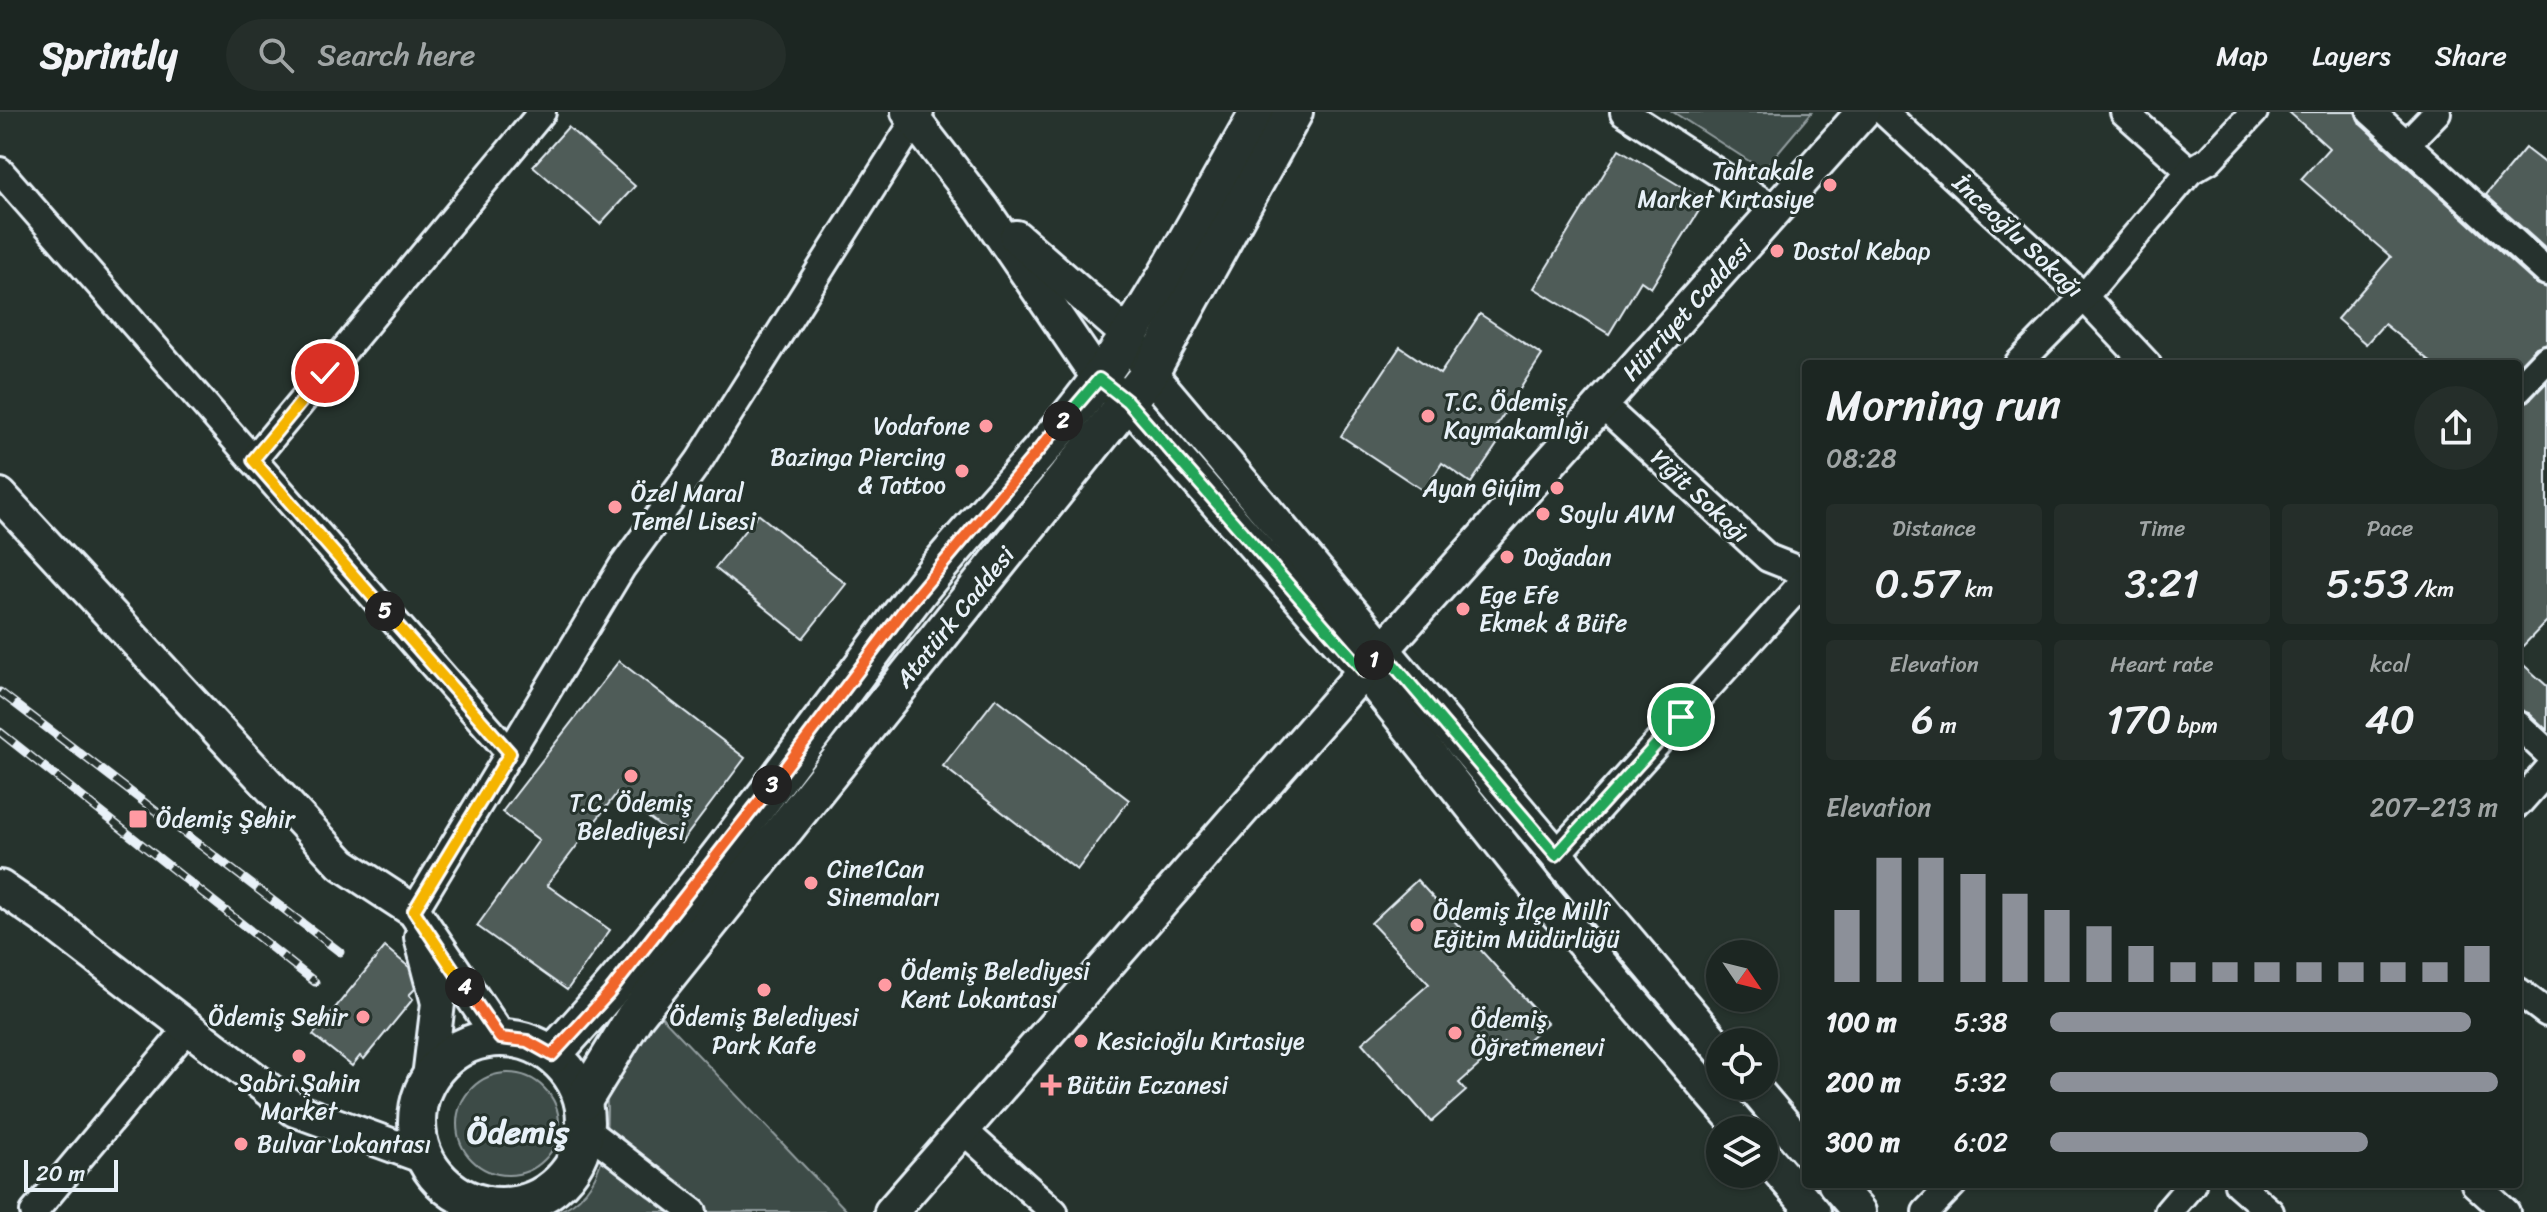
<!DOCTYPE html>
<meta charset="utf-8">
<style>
:root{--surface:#1c2622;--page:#252e2a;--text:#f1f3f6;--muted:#a0a5a5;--line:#3a4340;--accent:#8c9099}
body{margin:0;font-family:Sriracha,sans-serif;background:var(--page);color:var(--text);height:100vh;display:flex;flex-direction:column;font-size:30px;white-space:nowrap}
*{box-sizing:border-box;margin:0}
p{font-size:26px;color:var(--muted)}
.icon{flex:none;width:44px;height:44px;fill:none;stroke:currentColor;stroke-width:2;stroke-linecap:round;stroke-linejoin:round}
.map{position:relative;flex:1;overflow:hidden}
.side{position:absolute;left:1802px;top:248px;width:720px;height:828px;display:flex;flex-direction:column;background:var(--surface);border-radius:8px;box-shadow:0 2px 6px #0004,0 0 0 2px var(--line)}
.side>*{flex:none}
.needle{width:52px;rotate:125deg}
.fabs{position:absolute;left:1706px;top:828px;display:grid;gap:16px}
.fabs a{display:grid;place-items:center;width:72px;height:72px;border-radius:50%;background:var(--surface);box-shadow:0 2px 6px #0004,0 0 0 2px var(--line);font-size:40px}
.scale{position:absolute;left:24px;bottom:20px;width:94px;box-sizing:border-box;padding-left:8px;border:4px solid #e8f1f8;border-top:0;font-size:22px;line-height:28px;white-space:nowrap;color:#e8f1f8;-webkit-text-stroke:6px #26332d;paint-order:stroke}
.pin{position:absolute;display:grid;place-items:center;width:68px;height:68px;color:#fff;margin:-34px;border:4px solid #fff;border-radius:50%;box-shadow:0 2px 8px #0007}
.km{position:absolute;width:40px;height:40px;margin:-20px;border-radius:50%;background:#222;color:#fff;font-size:22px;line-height:40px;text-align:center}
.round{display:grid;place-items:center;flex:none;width:84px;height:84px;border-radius:42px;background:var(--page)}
.headline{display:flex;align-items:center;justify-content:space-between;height:136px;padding:0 24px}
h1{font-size:44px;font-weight:600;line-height:60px}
.metrics{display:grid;grid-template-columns:repeat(3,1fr);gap:12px;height:136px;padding:8px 24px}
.metrics div{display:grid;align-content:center;border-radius:8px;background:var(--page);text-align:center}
.metrics b{font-size:40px;font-weight:600}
.metrics small{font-size:22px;font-weight:400}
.metrics p{font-size:22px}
.chart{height:224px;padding:16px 24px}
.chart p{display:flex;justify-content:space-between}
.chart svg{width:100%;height:144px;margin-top:8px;stroke:var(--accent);stroke-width:6}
ul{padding:0 24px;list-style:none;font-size:26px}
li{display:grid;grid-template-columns:128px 96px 1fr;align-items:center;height:60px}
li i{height:20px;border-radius:10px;background:var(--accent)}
header{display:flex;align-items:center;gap:48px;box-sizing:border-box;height:112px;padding:0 40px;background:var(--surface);border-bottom:2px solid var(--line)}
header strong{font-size:38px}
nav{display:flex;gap:44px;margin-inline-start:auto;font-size:28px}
.search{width:560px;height:72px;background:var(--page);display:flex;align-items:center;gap:20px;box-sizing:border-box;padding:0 28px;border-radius:44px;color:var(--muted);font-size:30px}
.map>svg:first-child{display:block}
</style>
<header>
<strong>Sprintly</strong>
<div class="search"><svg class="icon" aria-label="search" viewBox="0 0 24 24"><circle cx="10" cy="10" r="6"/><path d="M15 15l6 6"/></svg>Search here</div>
<nav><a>Map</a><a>Layers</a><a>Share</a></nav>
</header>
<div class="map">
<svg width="2547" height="1100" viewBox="0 0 2547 1100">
<rect width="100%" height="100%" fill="#26332d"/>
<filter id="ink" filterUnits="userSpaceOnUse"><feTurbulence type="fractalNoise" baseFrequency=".0125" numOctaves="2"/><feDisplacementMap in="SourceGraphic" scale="16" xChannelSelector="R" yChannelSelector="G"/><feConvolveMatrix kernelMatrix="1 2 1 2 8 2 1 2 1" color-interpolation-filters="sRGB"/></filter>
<g filter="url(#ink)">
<g fill="#3e4b47" stroke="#939ea0" stroke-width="2">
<path d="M1673 0H1812L1763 58Z"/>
<path d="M660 903 848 1100H557C609 1080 609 1017 606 970Z"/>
<circle cx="508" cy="1012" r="51"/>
</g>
<g fill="#505c59" stroke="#e8f1f8" stroke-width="2">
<path d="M2289 0H2355L2360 12 2536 172 2547 176V231L2536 235 2518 254 2433 252 2384 212 2366 232 2337 207 2391 145 2301 67 2329 36Z"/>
<path d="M568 15 635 74 600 112 533 54Z"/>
<path d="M2525 36 2547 53V138L2486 83Z"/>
<path d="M1619 37 1705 89 1651 176 1641 169 1609 222 1534 176Z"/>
<path d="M1480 202 1542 243 1489 325 1498 331 1471 371 1442 351 1424 379 1341 324 1400 235 1440 262Z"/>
<path d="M2547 270V509L2518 539V293L2529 289Z"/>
<path d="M758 402 846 472 803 526 715 456Z"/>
<path d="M2518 548 2547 574V618L2529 601 2518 597Z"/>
<path d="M619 549 745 646 681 731 617 681 547 773 610 818 567 878 477 814 539 728 502 700Z"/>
<path d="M996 586 1129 688 1077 758 943 654Z"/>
<path d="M1417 768 1547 911 1513 941 1504 931 1459 971 1466 979 1431 1010 1362 931 1429 872 1371 811Z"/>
<path d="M385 835 409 855 415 877 409 883 413 887 364 947 360 944 352 954 313 923Z"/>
</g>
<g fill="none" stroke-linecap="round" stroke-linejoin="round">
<defs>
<g id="minor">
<path d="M1624 0 1776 98"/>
<path d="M1884 0 2084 185 2147 252"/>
<path d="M2124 0 2190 59"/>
<path d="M2371 0 2547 160"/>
<path d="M2407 31 2437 0"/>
<path d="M0 59 510 641"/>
<path d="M2018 252 2084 185 2190 59 2209 48 2254 0"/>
<path d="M2518 277 2547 247"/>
<path d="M1603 294 1768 446 1806 461"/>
<path d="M253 348 542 0"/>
<path d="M2518 613 2547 640"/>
<path d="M2518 692 2547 659"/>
<path d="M1556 743 1806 467"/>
<path d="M414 799 622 455 699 349 920 0"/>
<path d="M2518 879 2547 901"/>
<path d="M585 1017 693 1100"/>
<path d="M963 1018 1054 1100"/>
<path d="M2238 1072 2270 1100"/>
<path d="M2475 1072 2506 1100"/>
<path d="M514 1093 519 1100"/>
<path d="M34 1100 188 916"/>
<path d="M1926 1100 1953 1072"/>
<path d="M2168 1100 2192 1072"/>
</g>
<g id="tertiary">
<path d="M908 0 983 97 1099 267 1127 289 1364 559 1549 792 1743 1018"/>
<path d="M1016 125 1128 223 1150 261 1720 937"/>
<path d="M0 383 342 752 414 799 500 926"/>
<path d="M0 775 51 810 295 998 424 1045"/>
<path d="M421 825 438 891 429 966"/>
<path d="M1752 974 1806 1038"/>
<path d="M1764 1042 1814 1100"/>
<path d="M1835 1072 1859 1100"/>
<path d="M891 1100 1364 559 1863 0"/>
</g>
<g id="secondary">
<circle cx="501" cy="1010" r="84"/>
<path d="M552 943C680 805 789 651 902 501 963 419 1040 348 1100 265 1161 181 1208 89 1259 0"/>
<path d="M583 989 635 904 1150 261 1294 0"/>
</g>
</defs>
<use href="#minor" stroke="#e8f1f8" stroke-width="32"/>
<use href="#tertiary" stroke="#e8f1f8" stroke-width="38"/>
<use href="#secondary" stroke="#e8f1f8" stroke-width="42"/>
<use href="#minor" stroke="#26332d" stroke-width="26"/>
<use href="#tertiary" stroke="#26332d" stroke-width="32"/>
<use href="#secondary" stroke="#26332d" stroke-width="36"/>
<defs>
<g id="rail">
<path d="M0 580 340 840"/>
<path d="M0 620 315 870"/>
</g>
</defs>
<use href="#rail" stroke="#e8f1f8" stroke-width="9"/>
<use href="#rail" stroke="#26332d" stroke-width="6" stroke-dasharray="18" stroke-linecap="butt"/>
</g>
</g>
<g fill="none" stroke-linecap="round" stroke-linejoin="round" filter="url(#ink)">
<defs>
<path id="split-1" d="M1374 548 1382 539 1556 743 1681 605"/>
<path id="split-2" d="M1063 309 1099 267 1127 289 1364 559 1374 548"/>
<path id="split-3" d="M772 673 904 498 1063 309"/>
<path id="split-4" d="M465 875 500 926 527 929 552 943 609 881 772 673"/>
<path id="split-5" d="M385 499 510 641 414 799 465 875"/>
<path id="split-6" d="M325 261 253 348 385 499"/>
</defs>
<use href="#split-1" stroke="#fff" stroke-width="16"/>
<use href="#split-2" stroke="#fff" stroke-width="16"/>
<use href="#split-3" stroke="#fff" stroke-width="16"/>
<use href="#split-4" stroke="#fff" stroke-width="16"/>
<use href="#split-5" stroke="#fff" stroke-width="16"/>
<use href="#split-6" stroke="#fff" stroke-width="16"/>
<use href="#split-1" stroke="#22a559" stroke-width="10"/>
<use href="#split-2" stroke="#22a559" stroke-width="10"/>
<use href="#split-3" stroke="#f0652b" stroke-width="10"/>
<use href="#split-4" stroke="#f0652b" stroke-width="10"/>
<use href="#split-5" stroke="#f5b400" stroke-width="10"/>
<use href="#split-6" stroke="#f5b400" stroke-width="10"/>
</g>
<g fill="#ff9aa2" stroke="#26332d" stroke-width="3">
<circle cx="1830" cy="73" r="8"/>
<circle cx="1777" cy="139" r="8"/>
<circle cx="1428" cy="304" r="8"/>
<circle cx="986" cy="314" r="8"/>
<circle cx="962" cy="359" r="8"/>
<circle cx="1557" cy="376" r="8"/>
<circle cx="615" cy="395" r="8"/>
<circle cx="1543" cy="402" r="8"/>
<circle cx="1507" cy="445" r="8"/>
<circle cx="1463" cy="497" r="8"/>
<circle cx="631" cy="664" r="8"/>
<rect x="128" y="697" width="20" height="20" rx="4"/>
<circle cx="811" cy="771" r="8"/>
<circle cx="1417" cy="813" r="8"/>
<circle cx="885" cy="873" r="8"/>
<circle cx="764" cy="878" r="8"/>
<circle cx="363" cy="905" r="8"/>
<circle cx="1455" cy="921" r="8"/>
<circle cx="1081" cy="929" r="8"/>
<circle cx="299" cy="944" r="8"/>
<path d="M1047 961h8v8h8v8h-8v8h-8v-8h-8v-8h8z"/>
<circle cx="241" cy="1032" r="8"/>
</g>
<g text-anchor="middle" stroke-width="6" stroke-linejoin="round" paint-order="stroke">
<g font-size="24" fill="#e8f1f8" stroke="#26332d" text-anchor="start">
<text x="1814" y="67" text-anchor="end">Tahtakale<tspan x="1814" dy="28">Market Kırtasiye</tspan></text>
<text x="1793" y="147">Dostol Kebap</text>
<text x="1444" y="298">T.C. Ödemiş<tspan x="1444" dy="28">Kaymakamlığı</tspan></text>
<text x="970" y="322" text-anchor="end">Vodafone</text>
<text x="946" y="353" text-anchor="end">Bazinga Piercing<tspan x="946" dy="28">&amp; Tattoo</tspan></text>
<text x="1541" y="384" text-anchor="end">Ayan Giyim</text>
<text x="631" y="389">Özel Maral<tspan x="631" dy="28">Temel Lisesi</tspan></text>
<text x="1559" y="410">Soylu AVM</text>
<text x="1523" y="453">Doğadan</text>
<text x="1479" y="491">Ege Efe<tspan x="1479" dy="28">Ekmek &amp; Büfe</tspan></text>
<text x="631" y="699" text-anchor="middle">T.C. Ödemiş<tspan x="631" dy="28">Belediyesi</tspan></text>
<text x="156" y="715">Ödemiş Şehir</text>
<text x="827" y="765">Cine1Can<tspan x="827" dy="28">Sinemaları</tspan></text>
<text x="1433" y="807">Ödemiş İlçe Millî<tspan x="1433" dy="28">Eğitim Müdürlüğü</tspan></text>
<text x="901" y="867">Ödemiş Belediyesi<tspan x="901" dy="28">Kent Lokantası</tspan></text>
<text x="347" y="913" text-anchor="end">Ödemiş Sehir</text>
<text x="764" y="913" text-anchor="middle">Ödemiş Belediyesi<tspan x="764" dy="28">Park Kafe</tspan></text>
<text x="1471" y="915">Ödemiş<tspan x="1471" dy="28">Öğretmenevi</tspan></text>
<text x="1097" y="937">Kesicioğlu Kırtasiye</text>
<text x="299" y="979" text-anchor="middle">Sabri Şahin<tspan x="299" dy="28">Market</tspan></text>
<text x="1067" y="981">Bütün Eczanesi</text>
<text x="257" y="1040">Bulvar Lokantası</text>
</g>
<g font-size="24" fill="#e8f1f8" stroke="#26332d">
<text transform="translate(2018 124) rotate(43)" y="8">İnceoğlu Sokağı</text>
<text transform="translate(1687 198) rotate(-48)" y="8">Hürriyet Caddesi</text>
<text transform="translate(1700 384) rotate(43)" y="8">Yiğit Sokağı</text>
<text transform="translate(955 505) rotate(-51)" y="8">Atatürk Caddesi</text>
</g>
<g font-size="32" font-weight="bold" fill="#e8f1f8" stroke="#26332d">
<text x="518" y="1031">Ödemiş</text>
</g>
</g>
</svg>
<div class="fabs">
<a><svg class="needle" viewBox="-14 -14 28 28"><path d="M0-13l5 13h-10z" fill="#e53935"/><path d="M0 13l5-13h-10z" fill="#a0a5a5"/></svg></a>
<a><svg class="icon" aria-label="locate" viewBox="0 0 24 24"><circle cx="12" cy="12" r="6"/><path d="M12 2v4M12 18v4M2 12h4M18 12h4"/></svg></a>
<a><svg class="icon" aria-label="layers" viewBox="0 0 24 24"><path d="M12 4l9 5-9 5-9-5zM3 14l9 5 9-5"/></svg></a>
</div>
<div class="scale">20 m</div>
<div class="pin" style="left:1681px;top:605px;background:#1e9e55"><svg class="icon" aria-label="arrive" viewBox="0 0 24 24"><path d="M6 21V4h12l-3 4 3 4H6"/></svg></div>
<div class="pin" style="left:325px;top:261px;background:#d93025"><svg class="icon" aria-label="check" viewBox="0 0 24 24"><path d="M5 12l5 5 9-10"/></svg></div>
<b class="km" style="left:1374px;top:548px">1</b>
<b class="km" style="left:1063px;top:309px">2</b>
<b class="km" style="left:772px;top:673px">3</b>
<b class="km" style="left:465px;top:875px">4</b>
<b class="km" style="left:385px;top:499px">5</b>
<section class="side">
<div class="headline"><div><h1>Morning run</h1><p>08:28</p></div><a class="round"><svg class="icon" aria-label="share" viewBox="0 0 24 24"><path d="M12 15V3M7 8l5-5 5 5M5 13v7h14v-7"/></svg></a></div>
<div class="metrics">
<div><p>Distance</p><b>0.57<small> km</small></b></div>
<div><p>Time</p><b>3:21</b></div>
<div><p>Pace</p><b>5:53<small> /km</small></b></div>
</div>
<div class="metrics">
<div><p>Elevation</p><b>6<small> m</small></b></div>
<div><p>Heart rate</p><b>170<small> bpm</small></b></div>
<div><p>kcal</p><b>40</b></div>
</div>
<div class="chart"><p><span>Elevation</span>207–213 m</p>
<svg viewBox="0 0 160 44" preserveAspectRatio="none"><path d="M5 44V22M15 44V6M25 44V6M35 44V11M45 44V17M55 44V22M65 44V27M75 44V33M85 44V38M95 44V38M105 44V38M115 44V38M125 44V38M135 44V38M145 44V38M155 44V33"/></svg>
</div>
<ul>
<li><b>100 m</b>5:38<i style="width:94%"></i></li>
<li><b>200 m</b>5:32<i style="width:100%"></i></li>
<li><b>300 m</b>6:02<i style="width:71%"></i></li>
</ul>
</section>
</div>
